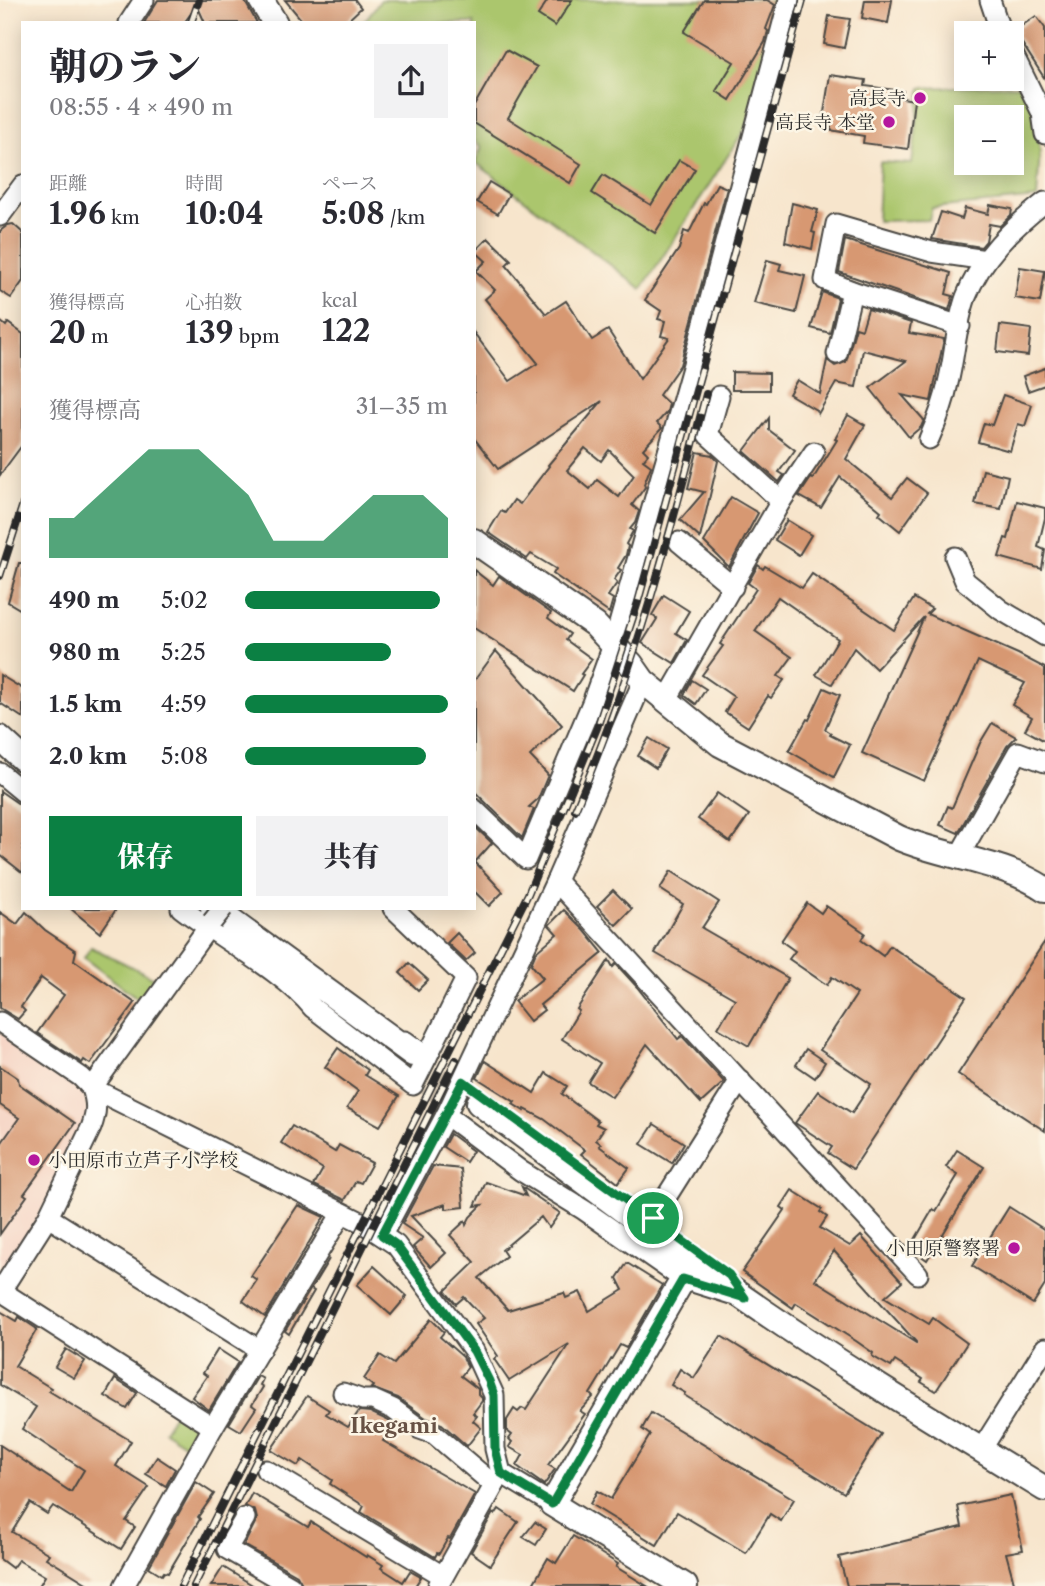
<!DOCTYPE html>
<html lang="ja">
<meta charset="utf-8">
<style>
:root{--surface:#fff;--page:#f2f2f3;--text:#2b2b33;--muted:#7c7c81;--accent:#0b8043}
body{margin:0;font-family:"Libre Caslon Text","Noto Serif JP",serif;background:var(--page);color:var(--text);height:100vh;display:flex;flex-direction:column;font-size:26px;white-space:nowrap}
*{box-sizing:border-box;margin:0}
p{font-size:23px;color:var(--muted)}
.icon{flex:none;width:38px;height:38px;fill:none;stroke:currentColor;stroke-width:2;stroke-linecap:round;stroke-linejoin:round}
.map{position:relative;flex:1;overflow:hidden}
.details{position:absolute;left:21px;top:21px;width:455px;height:889px;display:flex;flex-direction:column;background:var(--surface);border-radius:0px;box-shadow:0 4px 18px #0003}
.details>*{flex:none}
.controls{position:absolute;left:954px;top:21px;display:grid;gap:14px}
.controls a{display:grid;place-items:center;width:70px;height:70px;border-radius:0px;background:var(--surface);box-shadow:0 4px 18px #0003;font-size:35px}
.pin{position:absolute;display:grid;place-items:center;width:60px;height:60px;color:#fff;margin:-30px;border:4px solid #fff;border-radius:50%;box-shadow:0 2px 7px #0007}
.round{display:grid;place-items:center;flex:none;width:74px;height:74px;border-radius:0px;background:var(--page)}
.summary{display:flex;align-items:center;justify-content:space-between;height:119px;padding:0 28px}
h1{font-size:38px;font-weight:800;line-height:52px}
.stats{display:grid;grid-template-columns:repeat(3,1fr);gap:10px;height:119px;padding:7px 28px}
.stats div{display:grid;align-content:center}
.stats b{font-size:30px;font-weight:800}
.stats small{font-size:19px;font-weight:400}
.stats p{font-size:19px}
.chart{height:196px;padding:14px 28px}
.chart p{display:flex;justify-content:space-between}
.chart svg{width:100%;height:126px;margin-top:7px;fill:var(--accent);opacity:.7}
.action{display:flex;gap:14px;margin-top:auto;padding:14px 28px}
.action a{flex:1;height:80px;border-radius:0px;background:var(--accent);color:#fff;font-size:28px;font-weight:800;line-height:80px;text-align:center}
.action a+a{background:var(--page);color:var(--text)}
ul{padding:0 28px;list-style:none;font-size:23px}
li{display:grid;grid-template-columns:112px 84px 1fr;align-items:center;height:52px}
li i{height:18px;border-radius:9px;background:var(--accent)}
.map>svg:first-child{display:block}
</style>
<div class="map">
<svg width="1045" height="1586" viewBox="0 0 1045 1586">
<rect width="100%" height="100%" fill="#fcf5e5"/>
<filter id="ink" filterUnits="userSpaceOnUse"><feTurbulence type="fractalNoise" baseFrequency=".0143" numOctaves="2"/><feDisplacementMap in="SourceGraphic" scale="14" xChannelSelector="R" yChannelSelector="G"/><feConvolveMatrix kernelMatrix="1 2 1 2 8 2 1 2 1" color-interpolation-filters="sRGB"/></filter>
<filter id="wash" filterUnits="userSpaceOnUse"><feTurbulence type="fractalNoise" baseFrequency=".00686" numOctaves="4" result="noise"/><feDisplacementMap in="SourceGraphic" scale="28" xChannelSelector="R" yChannelSelector="G"/><feGaussianBlur stdDeviation="1.57" result="paint"/><feColorMatrix in="noise" values="0 0 0 0 0 0 0 0 0 0 0 0 0 0 0 0 0 1.4 0 .05"/><feComposite in="paint" operator="in"/></filter>
<g filter="url(#wash)">
<rect width="100%" height="100%" fill="#f7e5cc"/>
<path fill="#f5d2c2" d="M0 1031 75 1082 83 1091 89 1113 48 1202 0 1278Z"/>
<g fill="#abc66d" stroke="#6b784c" stroke-width="2" fill-rule="evenodd">
<path d="M381 0H783L747 126 642 289 475 162 482 147 474 140V23H363Z"/>
<path d="M1019 85 1035 113 1040 150 1037 198 932 208 929 220 877 221 880 162 912 164 921 88ZM966 117H1012V163H966Z"/>
<path d="M91 947 161 981 144 1003 84 958Z"/>
<path d="M177 1409 201 1426 202 1432 192 1449 164 1431Z"/>
</g>
<g id="blocks">
<g fill="#d79872" fill-rule="evenodd">
<path d="M158 0H244L257 23H205L197 5 184 23H144Z"/>
<path d="M285 0H355L361 8 345 23H304Z"/>
<path d="M548 0H572L555 26 538 15Z"/>
<path d="M704 0H767L775 5 766 29 768 31 765 42 730 100 716 91 734 62 684 32Z"/>
<path d="M865 0H892L888 23 862 18Z"/>
<path d="M829 16 850 19 844 48 824 44Z"/>
<path d="M1036 16 1045 28V79L1016 34 1019 33 1017 29Z"/>
<path d="M506 50 537 67 508 118 581 164 570 183 474 123V106Z"/>
<path d="M830 75 866 80 865 86 903 91 902 98 914 100 908 149 863 143 864 136 830 130 831 127 822 125Z"/>
<path d="M679 160 695 169 655 233 592 193 603 175 651 205Z"/>
<path d="M489 182 509 194 498 214 477 202Z"/>
<path d="M717 184 727 188 680 365 659 395 669 404 667 412 657 423 662 428 643 449 648 454 643 460 651 466 644 484 645 487 632 505 639 511 635 523 630 529 633 531 626 544 628 546 626 555 618 568 621 570 614 580 617 583 608 596 613 599 609 613 553 574 556 569 531 554 527 559 488 532 501 511 505 513 514 500 520 504 549 466 548 465 602 401 498 469 474 438V333L510 381 538 363 485 299 495 290 476 271 486 261 475 251 488 238 511 260 506 265 546 314 566 301 592 340 608 330 640 379 669 338 661 336 665 321 658 319 661 311 645 300 679 249 684 231 689 233 704 203 706 204ZM585 448 601 461 609 450 634 475 619 497 597 480 590 489 567 470Z"/>
<path d="M792 203 818 210 812 232 815 233 812 249 785 242Z"/>
<path d="M990 205 1012 209 1011 215 1000 226 989 224 986 241 981 247 932 239 941 212 962 219 965 208 988 214Z"/>
<path d="M13 224 23 233V281L11 298 0 291V231L8 225Z"/>
<path d="M845 240 951 273 946 294 953 296 949 310 839 272Z"/>
<path d="M767 260 781 264 779 270 805 276 796 313 754 303Z"/>
<path d="M1020 267 1045 271 1040 302 1015 298Z"/>
<path d="M822 292 838 298 830 333 811 328Z"/>
<path d="M868 309 911 323 909 333 944 339 931 401 902 395 924 420 921 427 909 437 870 388 906 361 863 350 856 387 836 383 818 414 816 410 789 394 797 380 820 394 827 360 835 366 846 362 856 327 862 329Z"/>
<path d="M0 321 6 326 8 323 23 334V444L0 475Z"/>
<path d="M1000 325 1031 329 1028 356 997 352Z"/>
<path d="M1045 368V385L1028 391 1023 376Z"/>
<path d="M732 372 769 373V390H732Z"/>
<path d="M1003 395 1032 405 1025 426 1018 424 1010 451 978 442 984 423 992 425Z"/>
<path d="M848 415 865 425 846 459 892 497 907 478 927 493 900 531 879 514 881 511 840 477 821 508 799 496 811 478 813 479 837 440 835 439Z"/>
<path d="M769 418V430L795 450 779 472 784 475 779 482 744 451Z"/>
<path d="M697 452 712 455 718 461 700 538 680 520 704 492 688 488Z"/>
<path d="M983 470 1008 476 1001 509 975 504Z"/>
<path d="M731 497 758 513 729 567 704 542Z"/>
<path d="M1017 501 1045 508V518L1038 547 1045 550 1042 569 999 557 1005 538 1008 539Z"/>
<path d="M787 520 811 535 799 555 775 540Z"/>
<path d="M19 563H23V611L8 602Z"/>
<path d="M758 565 763 569 765 566 802 588 812 574 894 630 914 598 932 609 927 614 1018 654 1045 668V741L1025 730 1032 717 1012 705 1025 683 978 661 924 781 862 753 924 617 876 669 854 648 832 684 816 675 838 639 778 597 755 631 792 657 778 676 784 680 771 698 768 696 748 727 725 712 734 697 702 675 723 646 720 644 756 589 748 583Z"/>
<path d="M474 570 493 585 499 576 551 613 548 618 570 634 566 640 592 659 581 674 583 675 573 691 474 628Z"/>
<path d="M664 595 689 611 676 633 687 640 674 663 642 643 657 619 652 615Z"/>
<path d="M496 651 562 725 530 756 548 775 538 799 529 807 534 809 522 838 474 791V681Z"/>
<path d="M0 675 23 689V718L0 703Z"/>
<path d="M692 680 706 689 696 704 684 695Z"/>
<path d="M824 688 840 695 825 729 831 733 830 735 850 745 834 777 789 751 807 719 809 720Z"/>
<path d="M992 723 1016 737 1007 746 958 833 940 825 948 806 952 808 980 743Z"/>
<path d="M649 738 667 749 656 768 638 756Z"/>
<path d="M0 791 23 807V873L0 855Z"/>
<path d="M717 793 749 815 730 842 698 819Z"/>
<path d="M474 826 492 843 475 862 503 892 489 906 474 891Z"/>
<path d="M671 871 719 902 702 928 788 978 749 1046 718 1028 735 999 655 953 683 904 660 889Z"/>
<path d="M613 890 632 909 616 925 597 906Z"/>
<path d="M807 903 821 913 826 906 865 933 861 940 883 956 890 946 966 997 853 1169 828 1153 832 1147 795 1123 818 1091 852 1113 871 1084 820 1050 857 994 832 977 827 985 789 959 795 951 781 941Z"/>
<path d="M70 908H117L100 933Z"/>
<path d="M564 910 585 931 603 953 540 1005 544 1010 530 1021 514 1001 543 978 531 964 536 952 557 934 549 925Z"/>
<path d="M0 912 17 924 26 912 45 930 76 951 74 960 135 1003 90 1064 84 1060 82 1063 37 1033 64 995 41 978 21 1007 25 1011 18 1019 0 1008Z"/>
<path d="M457 933 475 953 466 961 447 943Z"/>
<path d="M1045 941V1131L958 1074Z"/>
<path d="M609 960 613 967 616 964 637 987 678 1039 682 1036 724 1082 701 1103 647 1044 612 1097 588 1082 600 1063 562 1039 579 1011 577 1009Z"/>
<path d="M409 963 428 980 418 990 400 973Z"/>
<path d="M338 1048 368 1070 365 1075 399 1096 380 1126 347 1108 358 1091 325 1067Z"/>
<path d="M806 1049 825 1062 815 1078 796 1065Z"/>
<path d="M485 1061 534 1093 546 1073 567 1086 562 1094 598 1121 596 1124 604 1128 596 1140 601 1144 599 1146 629 1168 618 1183 581 1154 585 1150 544 1119 525 1109 524 1111 513 1104 515 1102 477 1078Z"/>
<path d="M0 1066 18 1078 19 1084 75 1123 24 1194 27 1196 0 1234V1145L19 1118 0 1105Z"/>
<path d="M654 1124 684 1143 672 1163 641 1144Z"/>
<path d="M292 1126 335 1152 339 1145 372 1163 361 1183 356 1181 345 1200 314 1185 323 1169 281 1143Z"/>
<path d="M450 1134 473 1151 466 1162 443 1147Z"/>
<path d="M957 1150 984 1167 927 1260 910 1248 933 1209 936 1211 958 1175 946 1167Z"/>
<path d="M433 1166 461 1169 464 1207 446 1209V1204L411 1216 446 1253 431 1267 413 1247 423 1238 402 1224Z"/>
<path d="M486 1182 526 1196 522 1187 560 1213 549 1228 541 1217 502 1250 506 1256 479 1278 508 1310 564 1293 566 1298 580 1292 589 1311 623 1290 617 1278 627 1263 662 1285 626 1348 620 1345 590 1394 593 1397 580 1411 585 1414 548 1465 555 1469 544 1485 517 1466 523 1455 509 1447 512 1442 509 1439 512 1435 507 1431V1420L514 1409 518 1412 522 1408 526 1410 569 1344 509 1381 494 1359 498 1356 476 1324 484 1318 464 1297 456 1304 445 1291 475 1262 450 1235 465 1221 466 1225 470 1217 482 1205 475 1206Z"/>
<path d="M792 1190 822 1209 820 1212 827 1217 820 1228 850 1246 861 1236 902 1282 885 1297 929 1324 933 1318 967 1343 936 1391 921 1382 923 1379 895 1361 891 1367 872 1356 873 1353 856 1341 796 1303 793 1308 742 1272 785 1210 781 1207ZM834 1251 916 1342V1343L815 1280Z"/>
<path d="M298 1205 324 1217 265 1317 243 1301 257 1280 251 1276Z"/>
<path d="M1009 1207 1045 1230V1285L1033 1304 972 1266Z"/>
<path d="M329 1259 311 1289 314 1291 289 1334 285 1331Z"/>
<path d="M374 1266 407 1296 391 1315 357 1285Z"/>
<path d="M0 1311 17 1321 19 1317 37 1329 15 1366 51 1388 49 1391 131 1441 116 1466 149 1487 126 1521 135 1527 121 1549 53 1506 47 1514 30 1503 12 1532 49 1554 46 1558 91 1586H39L45 1576 18 1560 12 1568 0 1559V1445L71 1492 84 1470 22 1429 36 1407 0 1385Z"/>
<path d="M431 1319 444 1332 440 1337 463 1357 468 1367 461 1376 478 1389V1394L482 1398V1401L473 1413 477 1416 473 1421 481 1428 467 1446 442 1424 426 1418 398 1398 371 1388 373 1386 364 1379 380 1355 394 1364Z"/>
<path d="M721 1336 881 1434 844 1493 684 1395 685 1393 671 1385 680 1369 694 1378Z"/>
<path d="M66 1349 85 1361 74 1378 55 1367Z"/>
<path d="M218 1349 238 1362 209 1410 192 1397 207 1376 203 1373Z"/>
<path d="M258 1376 263 1379 260 1385 263 1387 252 1405 256 1408 241 1431 229 1424Z"/>
<path d="M115 1379 137 1393 127 1409 105 1396Z"/>
<path d="M307 1396 329 1410 326 1414 348 1427 359 1411 370 1412 387 1420 393 1424 383 1441 475 1494 450 1539 448 1538 439 1554 437 1553 435 1557 361 1512 364 1506 330 1484 332 1480 302 1460 298 1466 271 1450Z"/>
<path d="M651 1413 794 1499 781 1521 770 1514 746 1553 677 1512 657 1545 590 1504 597 1491 611 1499 650 1435 642 1429Z"/>
<path d="M157 1457 175 1469 166 1486 146 1474Z"/>
<path d="M196 1482 214 1494 198 1517 200 1519 168 1573 164 1572 162 1575 149 1567Z"/>
<path d="M252 1493 308 1527 311 1522 366 1557 367 1555 383 1565 381 1568 403 1582 410 1571 421 1577 415 1586H303L297 1575 244 1545 257 1519 255 1511 245 1506Z"/>
<path d="M1011 1495 1023 1550 1006 1553 1015 1586H847L839 1557 962 1527 958 1506Z"/>
<path d="M499 1509 518 1522 490 1565 471 1552 493 1513 495 1515Z"/>
<path d="M535 1522 546 1529 536 1545 523 1537Z"/>
<path d="M573 1536 618 1564 616 1567 647 1586H532L548 1558 556 1563Z"/>
<path d="M223 1567 254 1586H211Z"/>
</g>
</g>
</g>
<g filter="url(#ink)">
<use href="#blocks" fill-opacity="0" stroke="#4a4743" stroke-width="2"/>
<g fill="none" stroke-linecap="round" stroke-linejoin="round">
<path stroke="#cec0ac" stroke-width="14" stroke-dasharray="14 7" stroke-linecap="butt" d="M409 1075 456 1112"/>
<path stroke="#cec0ac" stroke-width="24" stroke-dasharray="24 12" stroke-linecap="butt" d="M413 1054 479 1103"/>
<defs>
<g id="minor">
<path d="M990 0 1001 33"/>
<path d="M129 23 144 0"/>
<path d="M1012 52 1042 113 1045 134"/>
<path d="M0 216 23 185"/>
<path d="M960 326 852 291 825 280 836 224 932 252 986 260"/>
<path d="M837 354 852 291"/>
<path d="M719 396 708 435 781 501"/>
<path d="M929 439C937 421 944 403 948 383 955 355 956 324 966 297 981 258 1012 228 1045 202"/>
<path d="M679 542 733 587"/>
<path d="M955 557 965 581 1001 610 1045 636"/>
<path d="M643 681 556 881 446 1115 521 1171 584 1210 683 1279 731 1294"/>
<path d="M666 701 781 501 814 452"/>
<path d="M0 773 23 792"/>
<path d="M474 809 526 859 592 703 613 645 693 364 789 0"/>
<path d="M959 856 1018 752 1045 762"/>
<path d="M556 881 918 1274"/>
<path d="M181 908C221 939 283 971 313 1008L413 1085 427 1057 405 1041"/>
<path d="M393 908 466 978 427 1057"/>
<path d="M0 1022 81 1077 92 1088 363 1223 396 1245 474 1351 494 1395 495 1449 501 1473 438 1586"/>
<path d="M48 1217 260 1350"/>
<path d="M653 1218 740 1080"/>
<path d="M382 1235 446 1115"/>
<path d="M1 1291 213 1427"/>
<path d="M0 1292 48 1217 91 1128C97 1112 97 1104 92 1088L212 922"/>
<path d="M343 1393 363 1400H373L393 1409 420 1429 434 1434 494 1485"/>
<path d="M981 1450 1045 1348"/>
<path d="M266 1470 443 1576"/>
<path d="M501 1473 552 1504"/>
<path d="M245 1518 227 1549 291 1586"/>
<path d="M124 1586 213 1427 342 1213"/>
</g>
<g id="tertiary">
<path d="M261 0 275 23"/>
<path d="M474 541 595 625 631 664 643 681 720 744 899 838C946 858 1001 860 1045 889"/>
<path d="M0 738 23 759"/>
<path d="M213 908 413 1054"/>
<path d="M479 1103C567 1168 654 1235 744 1298 842 1366 944 1427 1045 1489"/>
<path d="M683 1279 552 1504 685 1586"/>
</g>
</defs>
<use href="#minor" stroke="#4a4743" stroke-width="23"/>
<use href="#tertiary" stroke="#4a4743" stroke-width="28"/>
<use href="#minor" stroke="#fff" stroke-width="19"/>
<use href="#tertiary" stroke="#fff" stroke-width="24"/>
<defs>
<g id="rail">
<path d="M191 23 199 0"/>
<path d="M0 576 23 504"/>
<path d="M575 810C633 676 670 535 706 394"/>
<path d="M181 1586 528 894 597 728 638 602 803 0"/>
<path d="M194 1586 456 1060"/>
</g>
</defs>
<use href="#rail" stroke="#2b2b2b" stroke-width="8"/>
<use href="#rail" stroke="#fcf5e5" stroke-width="5" stroke-dasharray="16" stroke-linecap="butt"/>
<defs>
<path id="minor-bridge" d="M212 922 223 908"/>
</defs>
<use href="#minor-bridge" stroke="#4a4743" stroke-width="23" stroke-linecap="butt"/>
<use href="#minor-bridge" stroke="#fff" stroke-width="19"/>
</g>
</g>
<g fill="none" stroke-linecap="round" stroke-linejoin="round" filter="url(#ink)">
<defs>
<path id="route" d="M463 1081 729 1275 745 1298 683 1279 552 1504 501 1473 495 1449 494 1395 489 1381 474 1351 396 1245 382 1235Z"/>
</defs>
<use href="#route" stroke="#fff" stroke-width="14"/>
<use href="#route" stroke="#0b8043" stroke-width="9"/>
</g>
<g fill="#b5179e" stroke="#fcf5e5" stroke-width="2.5">
<circle cx="920" cy="98" r="7"/>
<circle cx="889" cy="122" r="7"/>
<circle cx="34" cy="1160" r="7"/>
<circle cx="1014" cy="1248" r="7"/>
</g>
<g text-anchor="middle" stroke-width="5" stroke-linejoin="round" paint-order="stroke">
<g font-size="19" fill="#2b2b2b" stroke="#fcf5e5" text-anchor="end">
<text x="906" y="105">高長寺</text>
<text x="875" y="129">高長寺 本堂</text>
<text x="48" y="1167" text-anchor="start">小田原市立芦子小学校</text>
<text x="1000" y="1255">小田原警察署</text>
</g>
<g font-size="21" font-weight="bold" fill="#675144" stroke="#fcf5e5">
<text x="394" y="1433">Ikegami</text>
</g>
</g>
</svg>
<div class="controls">
<a>+</a>
<a>−</a>
</div>
<div class="pin" style="left:653px;top:1218px;background:#1e9e55"><svg class="icon" aria-label="arrive" viewBox="0 0 24 24"><path d="M6 21V4h12l-3 4 3 4H6"/></svg></div>
<section class="details">
<div class="summary"><div><h1>朝のラン</h1><p>08:55 · 4 × 490 m</p></div><a class="round"><svg class="icon" aria-label="share" viewBox="0 0 24 24"><path d="M12 15V3M7 8l5-5 5 5M5 13v7h14v-7"/></svg></a></div>
<div class="stats">
<div><p>距離</p><b>1.96<small> km</small></b></div>
<div><p>時間</p><b>10:04</b></div>
<div><p>ペース</p><b>5:08<small> /km</small></b></div>
</div>
<div class="stats">
<div><p>獲得標高</p><b>20<small> m</small></b></div>
<div><p>心拍数</p><b>139<small> bpm</small></b></div>
<div><p>kcal</p><b>122</b></div>
</div>
<div class="chart"><p><span>獲得標高</span>31–35 m</p>
<svg viewBox="0 0 160 44" preserveAspectRatio="none"><path d="M0 44V30L10 30L20 22L30 14L40 6L50 6L60 6L70 14L80 22L90 38L100 38L110 38L120 30L130 22L140 22L150 22L160 30V44z"/></svg>
</div>
<ul>
<li><b>490 m</b>5:02<i style="width:96%"></i></li>
<li><b>980 m</b>5:25<i style="width:72%"></i></li>
<li><b>1.5 km</b>4:59<i style="width:100%"></i></li>
<li><b>2.0 km</b>5:08<i style="width:89%"></i></li>
</ul>
<div class="action"><a>保存</a><a>共有</a></div>
</section>
</div>
